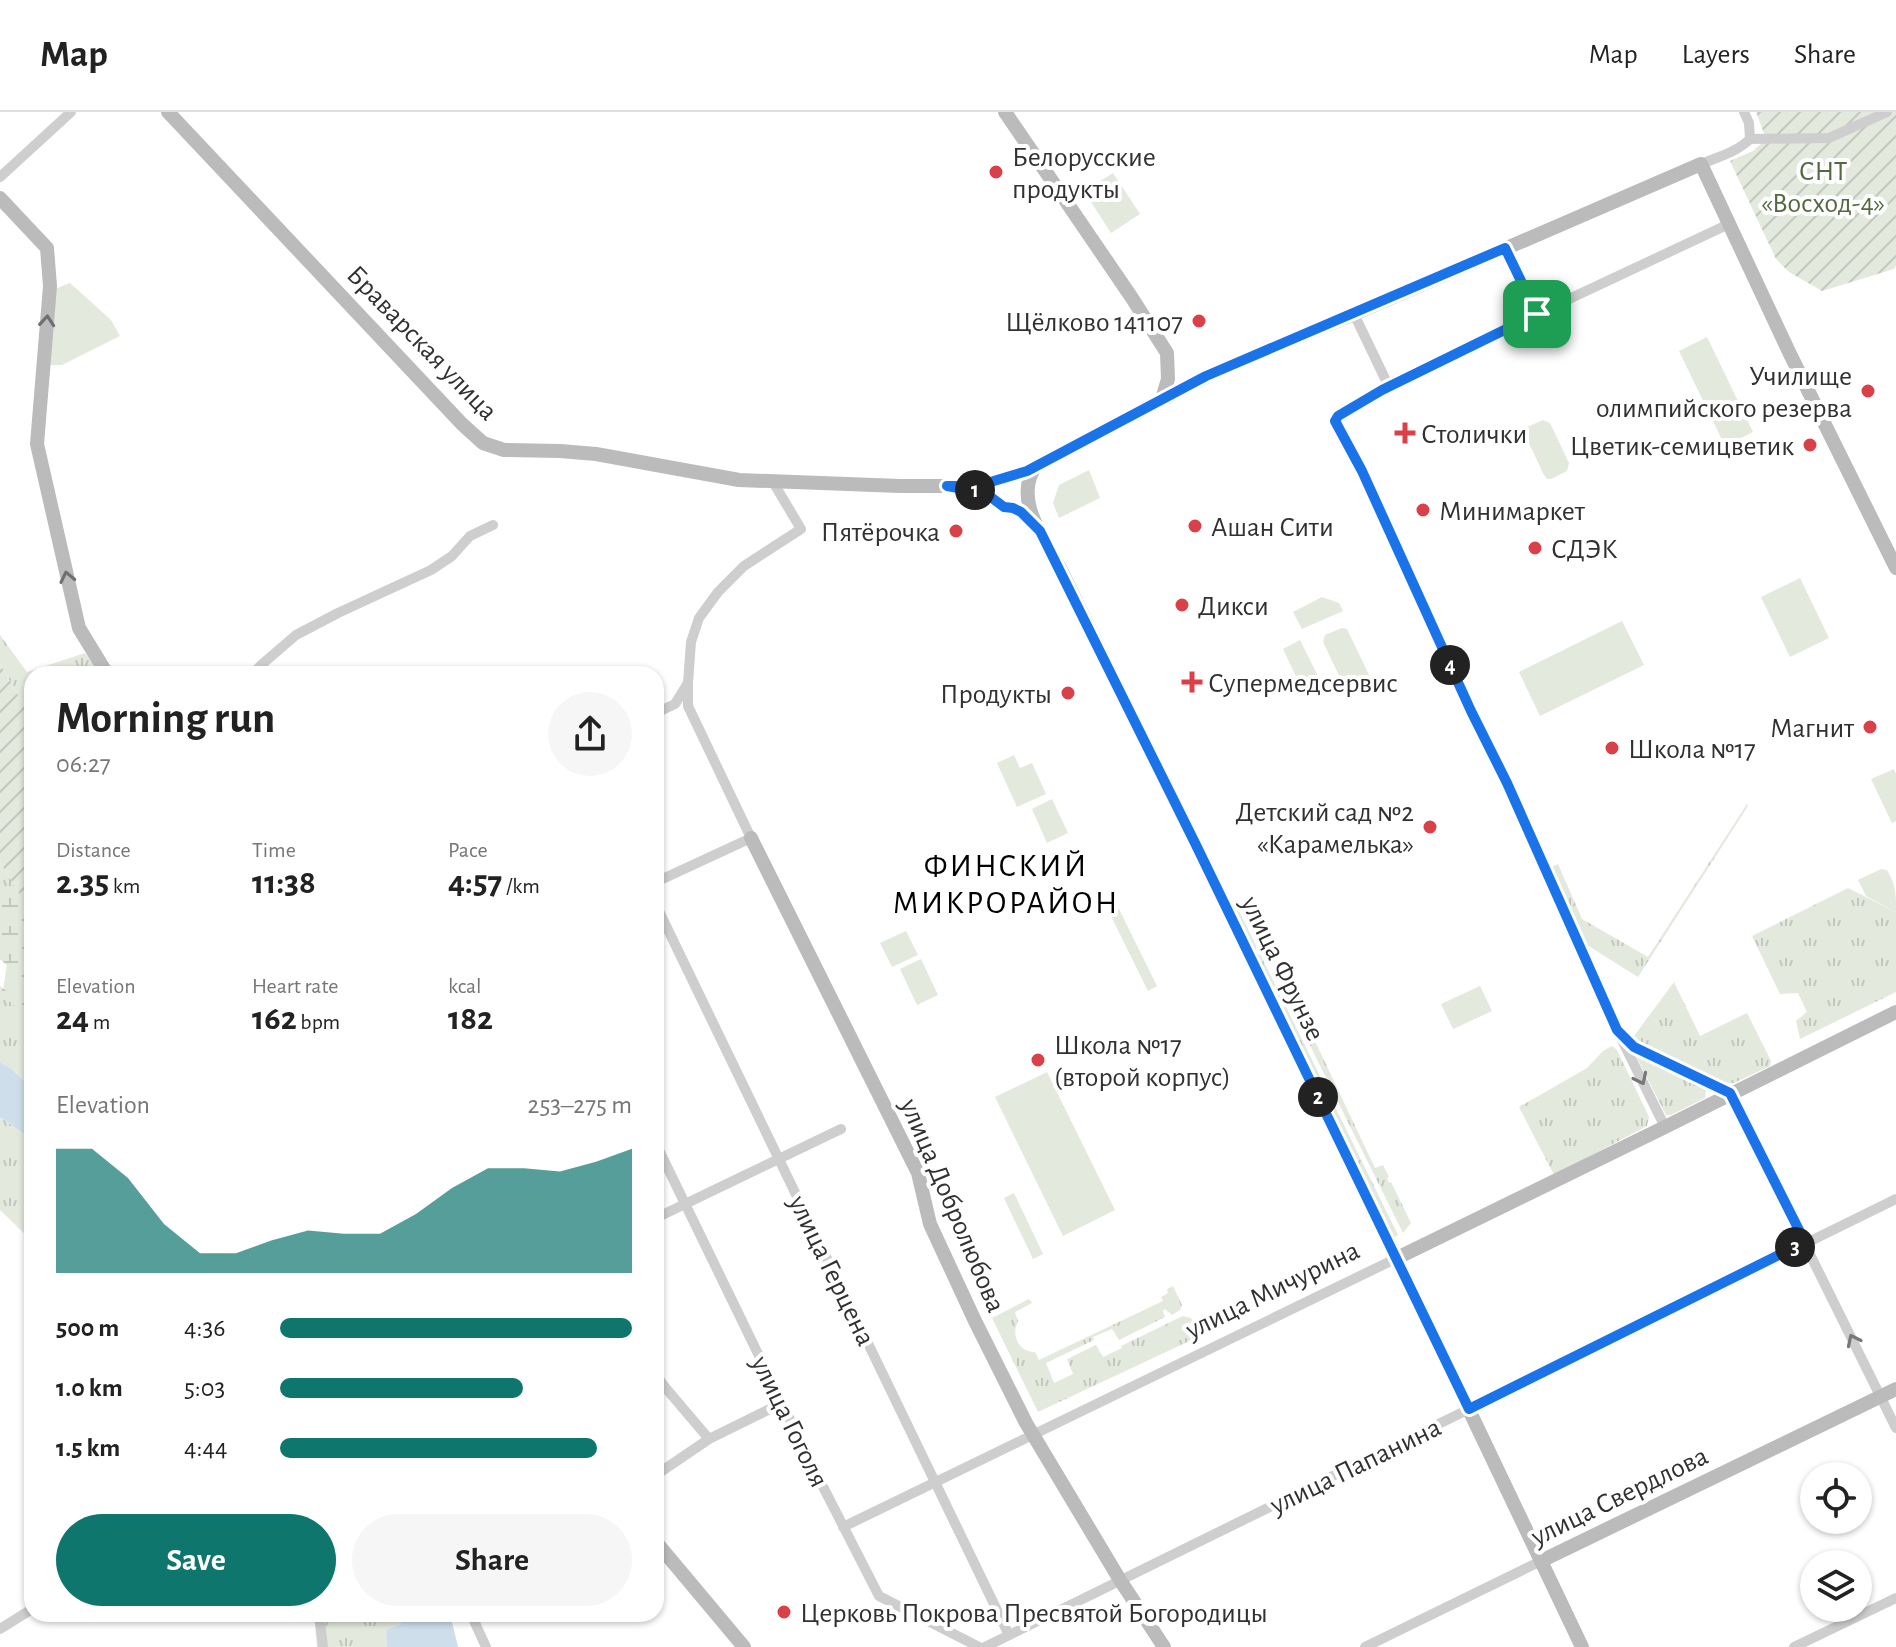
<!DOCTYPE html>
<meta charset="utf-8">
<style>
:root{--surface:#fff;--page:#f6f6f6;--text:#222;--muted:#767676;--line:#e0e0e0;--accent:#0f766e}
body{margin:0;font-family:"Alegreya Sans",sans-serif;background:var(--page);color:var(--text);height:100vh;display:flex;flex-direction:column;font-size:30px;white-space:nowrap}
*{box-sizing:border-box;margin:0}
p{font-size:26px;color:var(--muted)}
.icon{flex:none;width:44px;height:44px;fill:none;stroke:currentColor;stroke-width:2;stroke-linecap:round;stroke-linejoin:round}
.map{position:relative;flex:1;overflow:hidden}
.side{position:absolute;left:24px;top:554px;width:640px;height:956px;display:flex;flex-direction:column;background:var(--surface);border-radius:24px;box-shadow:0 2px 6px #0004}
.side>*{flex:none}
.buttons{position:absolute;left:1800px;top:1350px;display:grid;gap:16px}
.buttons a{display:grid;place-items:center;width:72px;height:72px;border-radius:50%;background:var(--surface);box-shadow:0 2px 6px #0004;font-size:40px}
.pin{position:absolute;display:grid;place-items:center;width:68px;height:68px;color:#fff;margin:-34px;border-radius:16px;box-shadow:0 4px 12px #0006}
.km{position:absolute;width:40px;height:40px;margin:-20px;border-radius:50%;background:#222;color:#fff;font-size:22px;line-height:40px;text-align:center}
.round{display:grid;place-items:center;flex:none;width:84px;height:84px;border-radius:42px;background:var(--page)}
.overview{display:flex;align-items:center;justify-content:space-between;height:136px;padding:0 32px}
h1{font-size:44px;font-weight:700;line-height:60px}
.metrics{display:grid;grid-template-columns:repeat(3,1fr);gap:12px;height:136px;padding:8px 32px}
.metrics div{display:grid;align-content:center}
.metrics b{font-size:34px;font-weight:700}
.metrics small{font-size:22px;font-weight:400}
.metrics p{font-size:22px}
.chart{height:224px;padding:16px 32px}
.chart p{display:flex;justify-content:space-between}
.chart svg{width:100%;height:144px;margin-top:8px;fill:var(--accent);opacity:.7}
.button{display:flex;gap:16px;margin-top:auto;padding:16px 32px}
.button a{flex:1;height:92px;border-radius:48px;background:var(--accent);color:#fff;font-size:32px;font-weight:700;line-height:92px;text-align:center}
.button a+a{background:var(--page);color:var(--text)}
ul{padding:0 32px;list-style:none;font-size:26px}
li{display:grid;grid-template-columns:128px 96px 1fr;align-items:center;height:60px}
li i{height:20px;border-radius:10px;background:var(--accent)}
header{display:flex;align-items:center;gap:48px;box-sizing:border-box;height:112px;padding:0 40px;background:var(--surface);border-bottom:2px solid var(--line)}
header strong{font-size:38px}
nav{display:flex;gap:44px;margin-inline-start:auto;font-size:28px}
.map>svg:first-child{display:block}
</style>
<header>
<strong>Map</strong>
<nav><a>Map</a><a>Layers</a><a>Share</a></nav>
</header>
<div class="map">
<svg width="1896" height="1535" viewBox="0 0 1896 1535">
<defs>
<pattern id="grass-tufts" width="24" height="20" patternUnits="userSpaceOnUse" patternTransform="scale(2)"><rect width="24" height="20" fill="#e3e9dd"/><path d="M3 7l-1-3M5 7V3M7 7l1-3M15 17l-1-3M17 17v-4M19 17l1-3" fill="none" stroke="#c3c8be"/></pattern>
<pattern id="wetland-marsh" width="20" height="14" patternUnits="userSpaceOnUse" patternTransform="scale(2)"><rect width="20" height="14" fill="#e3e9dd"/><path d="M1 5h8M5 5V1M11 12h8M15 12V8" fill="none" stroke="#c3c8be"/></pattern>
<pattern id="garden-furrows" width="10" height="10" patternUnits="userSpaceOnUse" patternTransform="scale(2)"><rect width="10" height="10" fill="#e3e9dd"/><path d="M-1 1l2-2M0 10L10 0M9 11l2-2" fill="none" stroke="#c3c8be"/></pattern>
</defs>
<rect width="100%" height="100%" fill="#fff"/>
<g fill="url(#grass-tufts)">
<path d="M0 523 27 560 85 541 101 562H32V607L0 552Z"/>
<path d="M1747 692 1748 694 1638 865 1587 833 1551 755 1558 752 1582 807 1648 845Z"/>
<path d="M0 750 32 803V974C19 967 17 957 1 952L0 949V874L3 878 7 852 0 847Z"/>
<path d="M1848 776 1896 800V880L1800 927 1796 909 1807 900 1798 881 1780 882 1752 824Z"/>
<path d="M1237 795 1398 1123 1391 1127C1351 1038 1308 951 1266 864 1255 842 1246 819 1233 798Z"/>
<path d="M1674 870 1700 924 1747 901 1771 949 1770 954 1734 971 1727 972 1638 929 1634 924Z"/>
<path d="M1286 885 1304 888 1310 900 1304 906 1375 1056 1383 1053 1389 1065 1387 1066 1389 1071 1391 1070 1411 1111 1403 1121Z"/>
<path d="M1612 934 1617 938 1649 1005 1647 1014 1554 1063 1519 995 1587 956 1603 939Z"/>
<path d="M1635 942 1703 975 1706 978 1705 986 1671 1003H1666Z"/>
<path d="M0 1005 24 1022 32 1036V1129L0 1098Z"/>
<path d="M1173 1174 1182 1193 1180 1198 1172 1203 1165 1197 1163 1199 1165 1205 1119 1228 1112 1217 1093 1225 1094 1228 1046 1251 1054 1271 1073 1262 1067 1247 1096 1233 1103 1245 1122 1236 1121 1234 1183 1204 1191 1206 1200 1224 1038 1300 992 1206 1029 1187 1032 1191 1015 1200 1018 1209C1011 1223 1018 1240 1035 1240L1039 1248 1163 1189 1161 1185 1168 1181 1167 1177Z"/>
<path d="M314 1502H404L401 1512 386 1518 387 1535H317Z"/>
</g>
<path fill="url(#wetland-marsh)" d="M0 776 18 780 32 803V904L20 898 0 882V874L10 882 16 883 19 881C17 867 11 856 0 847Z"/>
<g fill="#e3e9dd">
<path d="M1113 61 1140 102 1111 121 1084 79Z"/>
<path d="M70 171 111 208 120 224 62 253H50L52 178Z"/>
<path d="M1707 225 1753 320 1725 334 1679 239Z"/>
<path d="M1543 308 1550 311 1569 351 1567 359 1551 367H1547L1544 363 1525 323 1527 315Z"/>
<path d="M1089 358 1100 386 1059 406 1053 391 1059 373Z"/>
<path d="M1800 466 1829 526 1790 545 1761 485Z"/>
<path d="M1322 485 1339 491 1343 499 1302 517 1293 500Z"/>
<path d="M1622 509 1644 553 1540 604 1519 560Z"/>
<path d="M1342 516 1347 517 1369 563 1370 566 1348 577 1344 574 1323 530 1325 523Z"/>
<path d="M1300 528 1318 564 1300 573 1283 537Z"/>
<path d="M1014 643 1020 656 1032 651 1046 682 1017 695 997 651Z"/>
<path d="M1894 657 1896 662V709L1892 711 1871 667Z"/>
<path d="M1052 687 1068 721 1047 731 1032 697Z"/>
<path d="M1881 757 1887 758C1896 774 1896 782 1896 800L1866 784 1858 768Z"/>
<path d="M1119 797 1157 874 1148 879 1110 802Z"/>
<path d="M906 819 918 843 892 855 880 831Z"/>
<path d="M921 847 938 883 917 893 900 857Z"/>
<path d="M1480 874 1492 899 1453 917 1441 892Z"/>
<path d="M1047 960 1115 1098 1063 1124 995 985Z"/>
<path d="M1014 1081 1043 1142 1033 1147 1004 1086Z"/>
</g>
<g fill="url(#garden-furrows)">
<path d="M1756 0H1896V154L1894 157 1822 179 1789 160 1776 147 1730 49 1753 39 1766 27Z"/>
<path d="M0 552 32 607V803L0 750Z"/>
</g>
<g fill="#cedfeb">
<path d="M0 949 2 952C15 956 20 968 32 974V1036L24 1022 0 1005Z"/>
<path d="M404 1502H450L458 1535H387L386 1518 401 1512Z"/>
</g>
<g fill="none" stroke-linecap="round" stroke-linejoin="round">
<g stroke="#cecece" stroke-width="10">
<path d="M1744 0 1749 11 1750 27"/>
<path d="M1701 52C1718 45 1737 40 1750 27L1829 26 1887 0"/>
<path d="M0 65 71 0"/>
<path d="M1505 136 1537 202"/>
<path d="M1354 202 1389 275"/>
<path d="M253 562 260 554 296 523 338 501 431 458 452 444 470 424 493 413"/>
<path d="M656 601 675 592 688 571 691 530 699 506 718 480 744 454 801 417 773 370"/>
<path d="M656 770 751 726 688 594V571"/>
<path d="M656 793 1009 1523"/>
<path d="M1625 925 1634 935 1730 981 1896 1316"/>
<path d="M1665 1015 1617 918 1507 671 1471 599 1362 359 1335 309 1338 304 1382 278 1537 202 1729 112"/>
<path d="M656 1032 816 1361 879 1484 979 1535"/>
<path d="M656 1106 841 1017"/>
<path d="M656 1263 664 1274 709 1327"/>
<path d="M656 1363 709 1327 782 1291"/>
<path d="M843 1415 1397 1146"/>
<path d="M319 1502 323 1535"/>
<path d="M471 1502 486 1535"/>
<path d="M0 1517 32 1497"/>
<path d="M985 1535 1896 1087"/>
<path d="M1365 1535 1541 1449"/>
<path d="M1794 1535 1896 1486"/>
</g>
<g stroke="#bbb" stroke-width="14">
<path d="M168 0 462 312 483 331 504 338 560 339 596 342 739 368 900 374H977L1027 359 1143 298 1162 287 1222 257 1354 202 1701 52 1790 242 1896 456"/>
<path d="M1005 0 1132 186 1167 241 1168 267 1162 287"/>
<path d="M0 86 47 136 50 174 37 332 79 516 107 562"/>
<path d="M1036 354C1012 387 1045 428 1061 458L1390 1132 1582 1535"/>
<path d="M967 377 988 383 1004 395 1013 396 1021 400 1035 413"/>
<path d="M751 726 918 1061 930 1112 975 1209 1026 1311 1120 1468 1164 1535"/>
<path d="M1397 1146 1665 1015 1896 900"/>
<path d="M656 1430 744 1535"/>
<path d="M1541 1449 1896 1277"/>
</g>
</g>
<defs><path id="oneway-chevron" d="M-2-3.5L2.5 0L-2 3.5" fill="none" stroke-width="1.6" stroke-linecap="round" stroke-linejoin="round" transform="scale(2)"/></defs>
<g stroke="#6f6f6f">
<use href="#oneway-chevron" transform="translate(47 209) rotate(-85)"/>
<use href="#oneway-chevron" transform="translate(67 465) rotate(-102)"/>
</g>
<g stroke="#787878">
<use href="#oneway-chevron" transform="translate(1641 967) rotate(64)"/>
<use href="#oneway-chevron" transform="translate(1853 1228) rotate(-116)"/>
</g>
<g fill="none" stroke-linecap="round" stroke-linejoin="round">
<defs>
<path id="route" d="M1505 136 1537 202 1382 278 1338 304 1335 309 1362 359 1471 599 1507 671 1617 918 1634 935 1730 981 1805 1130 1469 1297 1196 733 1040 419 1021 400 1013 396 1004 395 988 383 981 380 947 374H977L1027 359 1206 264Z"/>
</defs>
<use href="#route" stroke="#fff" stroke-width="16"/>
<use href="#route" stroke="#1a73e8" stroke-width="10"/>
</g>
<g fill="#da4048" stroke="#fff" stroke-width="3">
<circle cx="996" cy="60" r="8"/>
<circle cx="1199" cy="209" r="8"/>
<circle cx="1868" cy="279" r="8"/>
<path d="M1401 309h8v8h8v8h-8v8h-8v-8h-8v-8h8z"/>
<circle cx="1810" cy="333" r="8"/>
<circle cx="1423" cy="398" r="8"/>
<circle cx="1195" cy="414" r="8"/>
<circle cx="956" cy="419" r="8"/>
<circle cx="1535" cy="436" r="8"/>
<circle cx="1182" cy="493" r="8"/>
<path d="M1188 558h8v8h8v8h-8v8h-8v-8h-8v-8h8z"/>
<circle cx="1068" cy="581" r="8"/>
<circle cx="1870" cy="615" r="8"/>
<circle cx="1612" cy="636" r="8"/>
<circle cx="1430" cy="715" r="8"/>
<circle cx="1038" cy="948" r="8"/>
<circle cx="784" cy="1500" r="8"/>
</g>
<g text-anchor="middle" stroke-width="8" stroke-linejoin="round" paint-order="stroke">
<g font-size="28" fill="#313131" stroke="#fff" text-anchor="start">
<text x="1012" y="54">Белорусские<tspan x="1012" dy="32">продукты</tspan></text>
<text x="1183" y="219" text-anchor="end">Щёлково 141107</text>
<text x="1852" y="273" text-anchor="end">Училище<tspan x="1852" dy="32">олимпийского резерва</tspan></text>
<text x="1421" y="331">Столички</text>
<text x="1794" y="343" text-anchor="end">Цветик-семицветик</text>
<text x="1439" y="408">Минимаркет</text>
<text x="1211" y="424">Ашан Сити</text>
<text x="940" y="429" text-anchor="end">Пятёрочка</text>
<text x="1551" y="446">СДЭК</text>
<text x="1198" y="503">Дикси</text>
<text x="1208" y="580">Супермедсервис</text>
<text x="1052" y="591" text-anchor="end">Продукты</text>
<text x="1854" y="625" text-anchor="end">Магнит</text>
<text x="1628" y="646">Школа №17</text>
<text x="1414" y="709" text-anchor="end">Детский сад №2<tspan x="1414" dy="32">«Карамелька»</tspan></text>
<text x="1054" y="942">Школа №17<tspan x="1054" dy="32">(второй корпус)</tspan></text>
<text x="800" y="1510">Церковь Покрова Пресвятой Богородицы</text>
</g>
<g font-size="28" fill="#536a40" stroke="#fff">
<text x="1823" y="68">СНТ<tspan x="1823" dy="32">«Восход-4»</tspan></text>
</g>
<g font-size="28" fill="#313131" stroke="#fff">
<text transform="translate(423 230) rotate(46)" y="10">Браварская улица</text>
<text transform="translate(1284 856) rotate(64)" y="10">улица Фрунзе</text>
<text transform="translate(954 1093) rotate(67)" y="10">улица Добролюбова</text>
<text transform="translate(833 1158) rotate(64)" y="10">улица Герцена</text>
<text transform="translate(1272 1177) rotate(-26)" y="10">улица Мичурина</text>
<text transform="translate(791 1309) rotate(64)" y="10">улица Гоголя</text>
<text transform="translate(1355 1353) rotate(-26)" y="10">улица Папанина</text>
<text transform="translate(1619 1383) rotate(-26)" y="10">улица Свердлова</text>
</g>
<g font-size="32" letter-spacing="2" fill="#000" stroke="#fff">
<text x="1006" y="764">ФИНСКИЙ<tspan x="1006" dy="37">МИКРОРАЙОН</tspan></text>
</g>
</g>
</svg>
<div class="buttons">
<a><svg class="icon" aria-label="locate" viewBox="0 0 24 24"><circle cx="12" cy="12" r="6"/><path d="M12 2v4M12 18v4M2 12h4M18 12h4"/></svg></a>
<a><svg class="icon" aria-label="layers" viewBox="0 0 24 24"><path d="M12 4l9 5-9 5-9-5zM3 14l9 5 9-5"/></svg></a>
</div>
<div class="pin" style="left:1537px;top:202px;background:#1e9e55"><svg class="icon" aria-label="arrive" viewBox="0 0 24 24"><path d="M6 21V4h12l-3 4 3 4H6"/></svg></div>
<b class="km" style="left:975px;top:378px">1</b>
<b class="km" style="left:1318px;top:985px">2</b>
<b class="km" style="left:1795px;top:1135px">3</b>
<b class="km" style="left:1450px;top:553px">4</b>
<section class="side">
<div class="overview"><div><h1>Morning run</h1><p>06:27</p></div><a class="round"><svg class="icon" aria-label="share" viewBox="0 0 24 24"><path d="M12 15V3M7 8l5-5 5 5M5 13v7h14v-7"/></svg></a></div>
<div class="metrics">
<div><p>Distance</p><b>2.35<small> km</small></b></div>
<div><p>Time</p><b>11:38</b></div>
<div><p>Pace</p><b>4:57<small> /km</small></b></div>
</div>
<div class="metrics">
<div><p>Elevation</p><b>24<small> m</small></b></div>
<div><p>Heart rate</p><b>162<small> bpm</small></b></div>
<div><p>kcal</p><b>182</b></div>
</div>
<div class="chart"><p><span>Elevation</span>253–275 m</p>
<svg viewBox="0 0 160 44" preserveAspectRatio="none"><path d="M0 44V6L10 6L20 15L30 29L40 38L50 38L60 34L70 31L80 32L90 32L100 26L110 18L120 12L130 12L140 13L150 10L160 6V44z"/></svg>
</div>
<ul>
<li><b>500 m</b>4:36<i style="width:100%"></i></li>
<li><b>1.0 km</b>5:03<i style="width:69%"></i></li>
<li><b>1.5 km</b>4:44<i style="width:90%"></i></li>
</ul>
<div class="button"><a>Save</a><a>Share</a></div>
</section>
</div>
